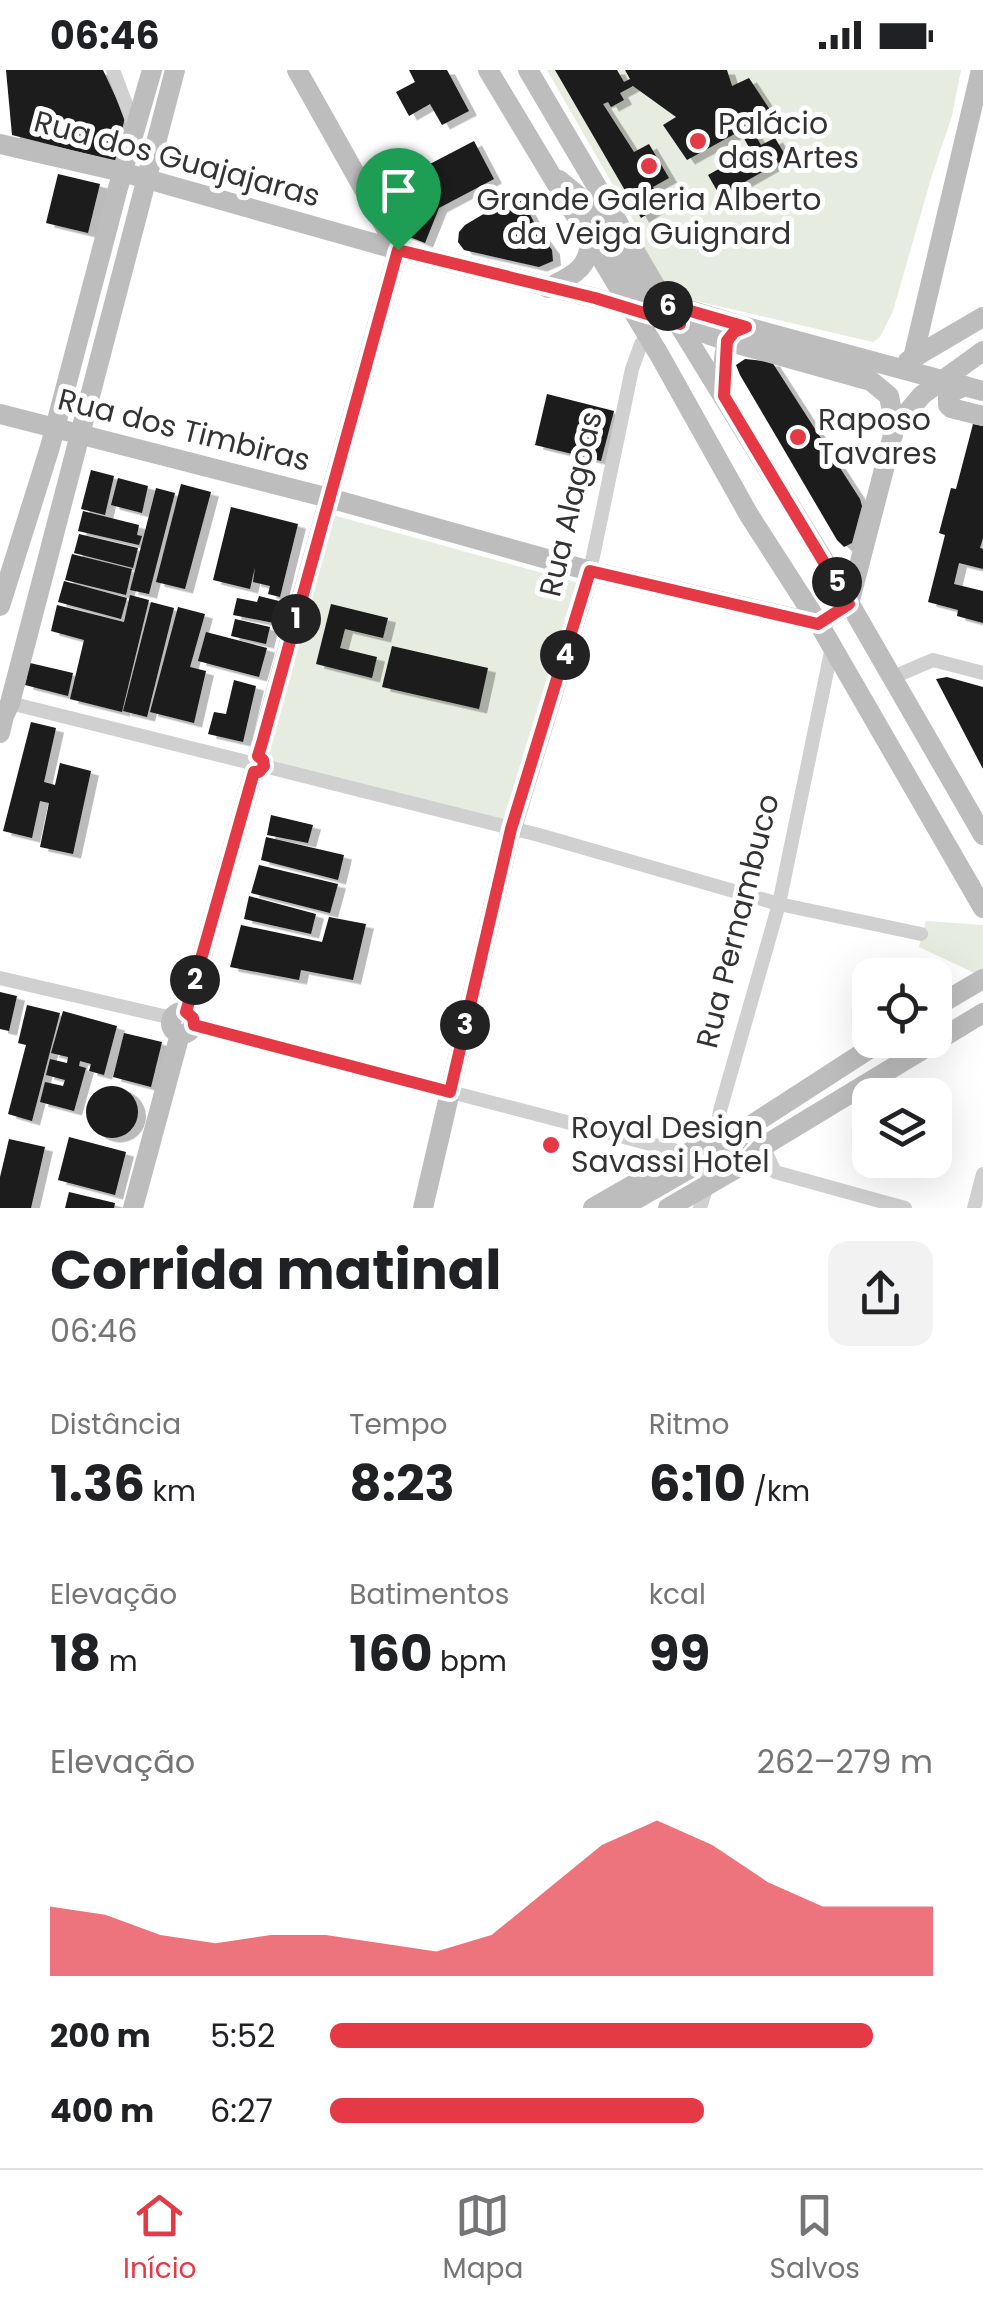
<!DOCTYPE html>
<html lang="pt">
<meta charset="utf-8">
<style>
:root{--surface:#fff;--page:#f2f2f2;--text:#202124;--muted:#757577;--line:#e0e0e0;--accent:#e63946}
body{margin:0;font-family:Poppins,sans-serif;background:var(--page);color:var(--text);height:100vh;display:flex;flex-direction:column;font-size:38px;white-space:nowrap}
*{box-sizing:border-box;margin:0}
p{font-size:32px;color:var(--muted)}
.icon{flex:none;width:55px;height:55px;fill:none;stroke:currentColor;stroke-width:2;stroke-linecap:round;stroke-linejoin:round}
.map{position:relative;height:1138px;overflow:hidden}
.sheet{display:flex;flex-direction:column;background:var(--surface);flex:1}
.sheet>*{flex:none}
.buttons{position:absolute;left:852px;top:888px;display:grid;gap:20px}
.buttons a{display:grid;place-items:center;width:100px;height:100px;border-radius:20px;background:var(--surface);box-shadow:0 10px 40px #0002;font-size:50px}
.pin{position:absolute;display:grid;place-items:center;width:85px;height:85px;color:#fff;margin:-102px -42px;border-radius:50% 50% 50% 0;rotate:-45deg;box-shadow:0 0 10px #0007}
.pin .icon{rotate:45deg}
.km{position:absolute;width:50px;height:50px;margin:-25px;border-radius:50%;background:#222;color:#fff;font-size:28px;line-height:50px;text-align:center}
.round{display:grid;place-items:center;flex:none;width:105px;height:105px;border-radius:20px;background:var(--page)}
.headline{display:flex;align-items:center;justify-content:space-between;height:170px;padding:0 50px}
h1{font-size:55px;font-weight:700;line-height:75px}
.figures{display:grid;grid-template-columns:repeat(3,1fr);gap:15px;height:170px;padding:10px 50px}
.figures div{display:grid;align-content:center}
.figures b{font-size:50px;font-weight:700}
.figures small{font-size:28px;font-weight:400}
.figures p{font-size:28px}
.chart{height:280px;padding:20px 50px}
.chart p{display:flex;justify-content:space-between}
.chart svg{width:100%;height:180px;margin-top:10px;fill:var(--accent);opacity:.7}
ul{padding:0 50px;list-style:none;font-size:32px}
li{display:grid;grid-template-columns:160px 120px 1fr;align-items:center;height:75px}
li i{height:25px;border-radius:12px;background:var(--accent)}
.status{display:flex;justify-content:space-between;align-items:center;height:70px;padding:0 50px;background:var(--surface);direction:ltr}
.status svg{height:28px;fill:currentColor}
.tab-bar{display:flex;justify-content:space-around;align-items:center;height:140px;border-top:2px solid var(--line);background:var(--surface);font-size:28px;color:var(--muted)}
.tab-bar a{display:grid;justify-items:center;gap:5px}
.tab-bar .current{color:var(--accent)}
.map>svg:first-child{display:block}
</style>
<div class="status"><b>06:46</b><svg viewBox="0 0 49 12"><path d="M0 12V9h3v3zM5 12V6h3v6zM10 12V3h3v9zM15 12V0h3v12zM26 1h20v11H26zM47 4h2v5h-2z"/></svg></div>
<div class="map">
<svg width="983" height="1138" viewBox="0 0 983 1138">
<defs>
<filter id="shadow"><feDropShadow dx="8" dy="4.5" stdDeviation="0" flood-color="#0004"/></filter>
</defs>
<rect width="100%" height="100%" fill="#fff"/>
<g fill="#e6ecdf">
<path d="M547 0H961L952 46 932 105 893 241 880 267 873 272 679 227 661 211 638 174 641 164Z"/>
<path d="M325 443 586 515 518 751 499 754 264 691Z"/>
<path d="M926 851 983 855V907L919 877Z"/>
</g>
<g fill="#1a1a1a" filter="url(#shadow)">
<path d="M6 0H103L125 47 115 91 12 65Z"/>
<path d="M409 0H447L469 41 442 55 430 34 409 46 396 22 415 12Z"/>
<path d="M555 0H617L624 12 630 9 625 0H727L732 16 749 8 772 43 750 56 761 75 775 68 787 88 720 126 708 105 751 81 740 61 687 90 663 55 676 47 633 16 620 23 624 30 611 37 608 32 603 34 634 82 649 74 669 108 653 117 664 134 641 148Z"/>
<path d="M474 71 494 109 439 138 425 173 397 162 408 137 405 107Z"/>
<path d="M58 104 100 114 88 163 46 153Z"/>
<path d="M509 129 523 131 539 162 552 180 553 191 539 197 464 180 458 172 459 162 465 155Z"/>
<path d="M745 289 772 292 860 429 862 436 852 473 844 477 837 470 740 305 736 295Z"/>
<path d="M547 324 614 341 601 391 535 375Z"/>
<path d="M973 354 983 356V468L980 478 983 479V499L959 493 954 514 983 521V553L957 546 958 540 928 532 945 465 939 463 951 418 956 419Z"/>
<path d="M91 400 114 406 105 445 81 439Z"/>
<path d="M118 408 148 416 142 443 111 435Z"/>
<path d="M181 414 211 422 185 519 156 512Z"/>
<path d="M156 418 175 423 149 524 130 520Z"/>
<path d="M231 437 298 454 280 527 268 524 270 516 253 512 255 497 250 519 213 510Z"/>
<path d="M83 441 139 455 137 465 142 466 139 475 78 461Z"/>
<path d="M79 464 138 478 133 498 74 483Z"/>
<path d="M72 484 132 499 126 525 65 510Z"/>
<path d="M64 511 127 528 121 549 58 532Z"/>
<path d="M130 525 149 530 122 642 70 629 84 570 51 561 57 535 124 552Z"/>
<path d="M259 526 279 531 274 553 233 545 237 528 257 532Z"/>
<path d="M151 532 174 538 147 647 123 641Z"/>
<path d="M331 534 388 548 383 568 345 559 340 578 377 587 372 608 316 594Z"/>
<path d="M178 537 205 544 190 597 206 601 194 653 150 642Z"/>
<path d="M235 549 270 557 266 574 231 566Z"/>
<path d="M206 562 267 578 259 607 198 591Z"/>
<path d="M392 576 488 598 479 639 382 617Z"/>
<path d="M30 593 73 603 68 626 25 615Z"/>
<path d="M947 607 983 617V699L936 609Z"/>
<path d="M234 610 256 616 243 672 208 664 214 642 226 644Z"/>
<path d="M31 652 56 658 44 712 55 715 60 693 91 701 73 784 40 777 49 733 40 731 32 768 3 761Z"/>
<path d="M271 745 313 755 308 773 267 765Z"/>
<path d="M266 767 344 785 338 810 261 790Z"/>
<path d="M259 795 338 814 330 843 251 823Z"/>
<path d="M249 826 316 844 311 864 244 849Z"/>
<path d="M329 847 366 854 353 910 301 900 299 910 230 897 241 855 322 872Z"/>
<path d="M0 922 17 926 9 961 0 959Z"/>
<path d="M27 935 60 943 32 1051 8 1044 26 975 18 973Z"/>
<path d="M63 941 117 956 104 1005 89 1001 91 994 80 991 79 996 86 998 74 1041 40 1032 45 1012 63 1016 65 1010 46 1005 50 989 67 993 68 987 51 983Z"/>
<path d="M124 963 162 972 151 1017 113 1007Z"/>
<circle cx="112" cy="1042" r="26"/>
<path d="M69 1067 126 1082 115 1125 58 1110Z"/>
<path d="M9 1069 45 1077 31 1138H0V1107Z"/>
<path d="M69 1122 115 1133 114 1138H65Z"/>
</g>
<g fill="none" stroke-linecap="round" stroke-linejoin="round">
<g stroke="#d0d0d0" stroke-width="14">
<path d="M113 0 135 58"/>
<path d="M590 501 632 299 641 274 647 268"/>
<path d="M891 608 933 590 983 603"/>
<path d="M10 633 247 692"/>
<path d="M264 696 539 765 779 834 921 864"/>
<path d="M0 908 172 948"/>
<path d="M194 955 685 1083"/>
<path d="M765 1075 767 1085 775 1102 905 1138"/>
<path d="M700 1138 707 1115 710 1086 721 1037 779 834 832 577"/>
<path d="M974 1138 983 1104"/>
</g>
<g stroke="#bdbdbd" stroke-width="20">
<path d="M488 0 660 286 749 445 819 554 983 838"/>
<path d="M528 0 666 234 836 510 983 765"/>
<path d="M0 74 122 102 398 180 595 228 657 246 727 271 871 311 889 326 895 357"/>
<path d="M559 110 585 131 636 217 653 229 746 257 983 321"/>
<path d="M548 218C573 205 590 199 590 168"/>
<path d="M913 288 981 0"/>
<path d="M908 291 983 247"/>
<path d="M965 316 948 324V335L951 338 983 346"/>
<path d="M724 324C724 303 720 277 735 261"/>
<path d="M0 344 329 428 590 501 819 554"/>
<path d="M0 536 50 377 118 118 152 0"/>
<path d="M819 554 849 534 895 357 922 325 983 281"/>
<path d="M0 663 4 646 10 633 175 0"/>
<path d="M258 686 398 180 297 0"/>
<path d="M935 937 983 909"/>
<circle cx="182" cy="953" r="11"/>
<path d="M186 942 254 702"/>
<path d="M133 1138 180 964"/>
<path d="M423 1138 509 768 590 501"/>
<path d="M593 1138 728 1060 750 1056"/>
<path d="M621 1138 736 1072 750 1056 883 970"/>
<path d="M668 1138 749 1091 762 1077 983 943"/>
</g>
</g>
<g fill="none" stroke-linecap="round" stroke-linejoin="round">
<defs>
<path id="route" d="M398 180 595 228 680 254 666 234 746 257 734 262 727 271 724 326 849 534 818 554 590 501 511 759 450 1022 194 955 193 948 186 942 254 702H259L264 696 263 690 258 686 262 673Z"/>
</defs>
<use href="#route" stroke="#fff" stroke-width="20"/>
<use href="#route" stroke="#e63946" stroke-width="12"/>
</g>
<g fill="#e63946" stroke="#fff" stroke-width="4">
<circle cx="698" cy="71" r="10"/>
<circle cx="649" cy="96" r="10"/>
<circle cx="798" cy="367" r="10"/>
<circle cx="551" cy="1075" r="10"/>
</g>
<g text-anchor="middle" stroke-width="10" stroke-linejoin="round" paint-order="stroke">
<g font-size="30" fill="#333" stroke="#fff" text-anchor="start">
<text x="718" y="64">Palácio<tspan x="718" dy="34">das Artes</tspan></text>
<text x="649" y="140" text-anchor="middle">Grande Galeria Alberto<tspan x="649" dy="34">da Veiga Guignard</tspan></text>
<text x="818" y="360">Raposo<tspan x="818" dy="34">Tavares</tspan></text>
<text x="571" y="1068">Royal Design<tspan x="571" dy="34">Savassi Hotel</tspan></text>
</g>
<g font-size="30" fill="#333" stroke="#fff">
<text transform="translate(177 89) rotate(15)" y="10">Rua dos Guajajaras</text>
<text transform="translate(184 360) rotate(14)" y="10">Rua dos Timbiras</text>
<text transform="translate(571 434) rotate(-77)" y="10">Rua Alagoas</text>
<text transform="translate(738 851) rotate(-76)" y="10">Rua Pernambuco</text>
</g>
</g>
</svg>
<div class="buttons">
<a><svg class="icon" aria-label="locate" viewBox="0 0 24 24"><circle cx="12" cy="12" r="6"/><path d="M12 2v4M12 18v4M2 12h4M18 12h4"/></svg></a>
<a><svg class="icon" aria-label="layers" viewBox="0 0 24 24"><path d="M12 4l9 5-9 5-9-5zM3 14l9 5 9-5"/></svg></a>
</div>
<div class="pin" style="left:398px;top:180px;background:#1e9e55"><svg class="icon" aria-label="arrive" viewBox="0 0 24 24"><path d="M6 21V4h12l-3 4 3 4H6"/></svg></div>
<b class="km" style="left:296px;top:549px">1</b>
<b class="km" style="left:195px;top:910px">2</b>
<b class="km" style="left:465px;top:955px">3</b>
<b class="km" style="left:565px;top:585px">4</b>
<b class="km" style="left:837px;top:512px">5</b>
<b class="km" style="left:668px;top:236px">6</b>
</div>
<section class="sheet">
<div class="headline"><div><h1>Corrida matinal</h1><p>06:46</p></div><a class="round"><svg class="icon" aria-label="share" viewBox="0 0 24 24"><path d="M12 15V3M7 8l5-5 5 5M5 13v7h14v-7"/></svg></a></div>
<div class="figures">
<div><p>Distância</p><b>1.36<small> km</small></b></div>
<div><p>Tempo</p><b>8:23</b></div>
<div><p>Ritmo</p><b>6:10<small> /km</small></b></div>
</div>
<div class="figures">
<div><p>Elevação</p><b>18<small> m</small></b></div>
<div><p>Batimentos</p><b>160<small> bpm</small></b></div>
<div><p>kcal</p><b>99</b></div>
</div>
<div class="chart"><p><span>Elevação</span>262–279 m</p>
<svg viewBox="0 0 160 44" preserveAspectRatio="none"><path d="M0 44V27L10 29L20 34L30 36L40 34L50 34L60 36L70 38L80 34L90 23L100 12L110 6L120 12L130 21L140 27L150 27L160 27V44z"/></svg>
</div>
<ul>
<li><b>200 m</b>5:52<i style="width:90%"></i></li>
<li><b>400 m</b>6:27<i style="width:62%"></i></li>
</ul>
</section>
<nav class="tab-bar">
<a class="current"><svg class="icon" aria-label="home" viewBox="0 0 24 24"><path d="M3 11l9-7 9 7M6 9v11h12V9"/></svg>Início</a>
<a><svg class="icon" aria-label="map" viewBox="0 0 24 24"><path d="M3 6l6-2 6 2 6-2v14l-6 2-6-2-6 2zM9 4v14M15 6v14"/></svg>Mapa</a>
<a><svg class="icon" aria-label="saved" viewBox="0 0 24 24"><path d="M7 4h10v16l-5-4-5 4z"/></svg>Salvos</a>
</nav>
